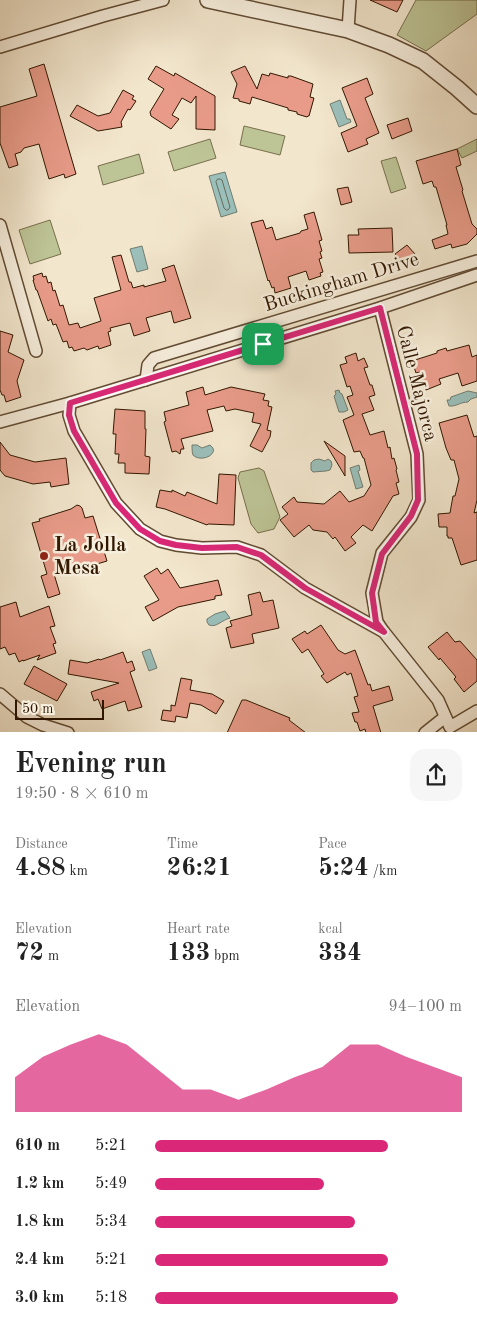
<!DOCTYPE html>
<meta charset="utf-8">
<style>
:root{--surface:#fff;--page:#f6f6f6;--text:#222;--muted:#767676;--accent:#db2777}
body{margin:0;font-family:"Old Standard TT",serif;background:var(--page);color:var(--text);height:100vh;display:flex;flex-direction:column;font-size:19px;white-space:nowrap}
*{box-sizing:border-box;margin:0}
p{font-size:16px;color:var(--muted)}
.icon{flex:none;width:28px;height:28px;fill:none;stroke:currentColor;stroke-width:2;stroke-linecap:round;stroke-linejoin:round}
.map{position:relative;height:732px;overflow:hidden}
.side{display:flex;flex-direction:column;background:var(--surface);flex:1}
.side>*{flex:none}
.scale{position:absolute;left:15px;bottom:12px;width:89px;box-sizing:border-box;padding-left:5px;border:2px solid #311700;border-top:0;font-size:14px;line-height:18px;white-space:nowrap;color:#311700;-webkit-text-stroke:4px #f7efde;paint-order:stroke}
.pin{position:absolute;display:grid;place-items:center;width:42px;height:42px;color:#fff;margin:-21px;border-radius:10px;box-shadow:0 2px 8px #0006}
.round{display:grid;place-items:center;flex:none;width:52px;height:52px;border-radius:15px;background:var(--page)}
.head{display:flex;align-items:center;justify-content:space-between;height:85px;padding:0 15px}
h1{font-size:28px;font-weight:700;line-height:38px}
.stats{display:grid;grid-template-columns:repeat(3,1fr);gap:8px;height:85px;padding:5px 15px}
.stats div{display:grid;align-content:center}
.stats b{font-size:25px;font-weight:700}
.stats small{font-size:14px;font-weight:400}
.stats p{font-size:14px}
.chart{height:140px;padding:10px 15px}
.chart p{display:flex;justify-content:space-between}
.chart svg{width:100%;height:90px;margin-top:5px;fill:var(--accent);opacity:.7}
ul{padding:0 15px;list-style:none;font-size:16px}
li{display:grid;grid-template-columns:80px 60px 1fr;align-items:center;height:38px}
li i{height:12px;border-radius:6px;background:var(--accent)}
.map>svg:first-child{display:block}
</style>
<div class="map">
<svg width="477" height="733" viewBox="0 0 477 733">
<rect width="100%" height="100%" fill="#f2e6cd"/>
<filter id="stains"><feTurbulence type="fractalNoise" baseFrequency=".004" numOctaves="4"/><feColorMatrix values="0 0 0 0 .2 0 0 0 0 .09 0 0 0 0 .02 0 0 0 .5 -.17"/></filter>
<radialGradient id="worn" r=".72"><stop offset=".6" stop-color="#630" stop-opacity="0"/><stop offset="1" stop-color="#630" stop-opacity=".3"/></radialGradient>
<g fill="#bdc496" stroke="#776e4b">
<path d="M416 0H477V14L426 51 397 35Z"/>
<path d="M244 126 285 136 280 155 240 145Z"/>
<path d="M210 139 216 158 174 171 168 152Z"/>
<path d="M477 139V151L462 158 457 149Z"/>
<path d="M139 154 144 173 103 185 98 166Z"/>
<path d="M396 157 406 188 391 193 381 161Z"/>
<path d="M50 220 61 254 30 264 19 230Z"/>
<path d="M259 468 264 471 280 517 274 529 258 533 251 524 238 478 240 472Z"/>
</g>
<g fill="#9bbfba" stroke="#717c70">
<path d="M340 100 347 119H350L351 122 339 127 330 104Z"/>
<path d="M225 172 237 212 221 217 209 176Z"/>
<path d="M142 246 148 269 137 272 130 249Z"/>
<path d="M339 390 340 393 342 394 348 410 344 412H339L334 396 336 394 335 391Z"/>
<path d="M468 391 477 393V397L471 399 468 402C460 402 456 407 449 406L447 400H450L451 397Z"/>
<path d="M192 445H197L202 448 210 445 213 448C213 449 214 451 213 452 210 459 197 460 193 455 192 453 192 447 192 445Z"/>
<path d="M319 459 325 461 328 459 331 461 332 465 330 470 326 471 313 472 311 470V463L314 460Z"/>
<path d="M359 465 360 470 358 471 363 487 356 489 350 468Z"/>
<path d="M225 611 230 618C222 620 216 628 209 625L207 622V619L215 614Z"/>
<path d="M150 649 157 668 149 671 142 652Z"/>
</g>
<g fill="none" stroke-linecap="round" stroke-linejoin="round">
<path stroke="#666b5d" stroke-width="1" d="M218 179H220L222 180 230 207 228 210H226L224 208 216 182Z"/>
</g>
<g fill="#e89b89" stroke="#311700">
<path d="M370 0H403L397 12Z"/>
<path d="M44 64 76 174 65 178 64 174 49 179 39 144 24 148 21 152 15 154 18 165 9 168 0 143V107L37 96 29 69Z"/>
<path d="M156 66 174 76 175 73 215 96V130L196 129V96L191 103 182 98 172 115 179 119 171 129 151 116 150 112 164 89 148 79Z"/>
<path d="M245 66 257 89 262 74 269 76 270 73 288 78V76H291L313 84 310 97 314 98 309 116H308L307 117 297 114V112L288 110V108L252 97 250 104 239 101V99L233 98 237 84 231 72Z"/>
<path d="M367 78 373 94 365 98 379 133 366 139 368 144 348 152 341 133 357 126 342 88Z"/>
<path d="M123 90 134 96 132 99 136 101 130 110 128 109 121 122 122 127 98 131 70 116 77 105 98 116 110 113Z"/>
<path d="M408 118 412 131 392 139 387 125Z"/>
<path d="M457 149 461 165 456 167 463 190 462 191 472 224 477 229V234L467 244 452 248 451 244 435 249 432 240 448 234 446 225H447L436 187H434L432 181 423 184 416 161Z"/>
<path d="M348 187 352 202 341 205 337 189Z"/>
<path d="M314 212 322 240 319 241 322 251 320 252 322 258 319 259 323 272 320 273 321 276 309 280 306 271 288 277 291 288 275 293 274 287 272 288 269 280 268 281 251 223 263 220 266 229 272 227 276 240 300 233 301 231 308 229 304 215Z"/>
<path d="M392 228 393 252 349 253 348 235H359L358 229Z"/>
<path d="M407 245 415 254 403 264 395 254Z"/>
<path d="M121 255 129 282H131L133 288 144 285V287L166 281 162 269 174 265 191 318 174 323 171 311 146 318 150 331 134 336 130 323 110 328 111 331 108 332 111 345 99 349 98 346 87 350 84 348 74 351 72 347 69 348 67 341 63 342 56 324 53 325 51 319 48 321 37 290H36L33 280H34L33 276 42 273 43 277 46 276 48 283 51 282 53 291 55 290 60 306 63 305 69 325 78 323 80 328 101 321 94 298 121 290 112 257Z"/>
<path d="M0 331 13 335 8 352 24 360 17 381 21 397 6 402 4 395H2L0 390Z"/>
<path d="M469 345 472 357 477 355V381L462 386 458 373 439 379 441 384 426 390 420 372 416 373 412 361 437 353V351L446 348 447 351Z"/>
<path d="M356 353 358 361 364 358 368 367 364 368 370 385H372L375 395 369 397 374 410 362 414 370 435 384 431 388 448 390 447 392 459 394 458 397 469 396 470 399 482 396 483 399 494 393 496 372 531 363 525 351 537 356 543 345 551 335 537 333 539 327 532 313 530 309 525 294 537 280 520 288 514 282 507 294 497 297 502 324 504 340 491 349 502 364 496 371 485 364 458H363L360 451 354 452 343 420 354 415 347 397 353 395 350 386 347 387 340 365 347 363 345 357Z"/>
<path d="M203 387 205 395 231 387 265 394 263 400 269 401 268 406 272 407 267 430 271 431 270 437 262 452 250 446 261 424 252 422 254 413 235 409 226 411 224 406 207 410 213 431 181 439 184 449H181L180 454 176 451 172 452 164 422 166 421 164 412 189 405 186 392Z"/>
<path d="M115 409 145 411V429H146L145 456 150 457 149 474 125 473V463H118L119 454H115L116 434H113Z"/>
<path d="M467 415 474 437 477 436V500L474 513 477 512V560L461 565 452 538H448V536H447V527H439L438 514 450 513 453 496H455L459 479 454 460H451L446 448 439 423Z"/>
<path d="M324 441 345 456V476Z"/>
<path d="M0 442 10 455 35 462 66 458 69 484 51 487 50 482 33 484 5 476 0 470Z"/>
<path d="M219 474 236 475 234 525 208 524 207 525 165 509 156 507 160 490 172 492V490L185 496 187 492 217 504Z"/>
<path d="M77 505 80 506 82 508 85 518 93 516 107 561 97 564 99 568 90 571 89 568 77 570 76 567 54 574 60 594 48 598 41 576 47 574 32 523 40 521 39 519 71 509Z"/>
<path d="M157 568 161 574 168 569 180 588 218 580 222 595 215 596V599L178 607 153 621 145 607 159 600 144 576Z"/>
<path d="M260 592 263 602 273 600 279 628 252 634 254 643 231 648 226 628 232 626 230 621 252 615 248 595Z"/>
<path d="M16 602 20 617 49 606 55 626 50 627 56 643 53 644 56 653 37 660 40 655 23 661V660L19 662 15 653 9 655 5 647 0 649V607Z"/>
<path d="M321 625 338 650 345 654 355 650 368 685 370 684 372 691 389 686 393 700 373 706 381 733H366L365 729 360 731 357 722H355L352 713 359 712 354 697 358 696 351 673 347 675 345 672 327 683 321 676 324 674 308 649 302 653 292 639 305 631 307 634Z"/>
<path d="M447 632 455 642 460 641 477 660V681L464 692 454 679 456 677 440 658 439 660 428 647Z"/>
<path d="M123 652 127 663 132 661 135 670 130 672 142 707 128 711 125 701 102 709 98 699 94 701 91 692 119 683 68 674 70 660 87 663 99 659 100 660Z"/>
<path d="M34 666 67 684 57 701 24 684Z"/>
<path d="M181 678 192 680 190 690 212 694 224 701 216 714 201 705 190 703 187 718 176 716 175 722 161 720 163 710 171 711V705L175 706Z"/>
<path d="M242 700H246L290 718 289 720 306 733H227Z"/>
</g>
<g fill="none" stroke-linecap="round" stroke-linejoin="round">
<defs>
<g id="minor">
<path d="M348 30 350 0"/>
<path d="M0 47 103 16 163 0"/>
<path d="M0 225 36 351"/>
<path d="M380 308 417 454 419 500 411 517 382 553 372 593 377 622 383 631"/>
<path d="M146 380 148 365 154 358 477 261"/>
<path d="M70 403 69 415 74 431 116 503 140 529 160 541 176 545 202 548 237 547 261 555 305 588 384 632 438 700 450 727 477 711"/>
<path d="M0 422 70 403 380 308 477 275"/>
<path d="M0 694 27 717 43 725 68 733"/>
<path d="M425 733 445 717"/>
</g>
<path id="tertiary" d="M208 0 348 30 389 45 423 61 457 88 477 106"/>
</defs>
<use href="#minor" stroke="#614b33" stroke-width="14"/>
<use href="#tertiary" stroke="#614b33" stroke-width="18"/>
<use href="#minor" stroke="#f7efde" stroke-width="11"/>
<use href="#tertiary" stroke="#f7efde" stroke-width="15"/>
</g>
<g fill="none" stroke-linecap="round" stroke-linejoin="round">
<defs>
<path id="route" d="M380 308 417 454 418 500 411 516 382 554 372 593 376 622 384 632 305 588 261 555 237 547 202 548 176 545 160 541 140 529 116 503 74 431 69 415 70 403Z"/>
</defs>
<use href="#route" stroke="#fff" stroke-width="10"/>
<use href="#route" stroke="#db2777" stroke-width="6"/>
</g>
<circle fill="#8f2418" stroke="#f7efde" stroke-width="2" cx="44" cy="556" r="5"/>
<g text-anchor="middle" stroke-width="5" stroke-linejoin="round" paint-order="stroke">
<g font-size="20" fill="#311700" stroke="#f7efde">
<text transform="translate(341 281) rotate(-17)" y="7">Buckingham Drive</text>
<text transform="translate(418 383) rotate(76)" y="7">Calle Majorca</text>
</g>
<g font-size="20" font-weight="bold" fill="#311700" stroke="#f7efde" text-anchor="start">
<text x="54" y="551">La Jolla<tspan x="54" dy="23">Mesa</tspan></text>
</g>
</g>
<rect width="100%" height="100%" filter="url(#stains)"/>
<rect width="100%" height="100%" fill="url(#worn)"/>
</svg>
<div class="scale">50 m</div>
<div class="pin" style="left:263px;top:344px;background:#1e9e55"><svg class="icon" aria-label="arrive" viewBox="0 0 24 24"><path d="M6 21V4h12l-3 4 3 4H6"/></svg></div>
</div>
<section class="side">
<div class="head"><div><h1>Evening run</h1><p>19:50 · 8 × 610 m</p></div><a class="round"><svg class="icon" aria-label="share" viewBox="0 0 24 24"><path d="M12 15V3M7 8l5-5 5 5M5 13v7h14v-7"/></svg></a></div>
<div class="stats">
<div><p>Distance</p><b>4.88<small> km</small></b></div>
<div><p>Time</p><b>26:21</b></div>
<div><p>Pace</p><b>5:24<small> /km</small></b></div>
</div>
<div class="stats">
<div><p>Elevation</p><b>72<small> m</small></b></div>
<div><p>Heart rate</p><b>133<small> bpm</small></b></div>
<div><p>kcal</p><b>334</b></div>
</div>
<div class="chart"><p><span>Elevation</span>94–100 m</p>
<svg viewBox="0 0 160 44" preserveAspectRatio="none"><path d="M0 44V27L10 17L20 11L30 6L40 11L50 22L60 33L70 33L80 38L90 33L100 27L110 22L120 11L130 11L140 17L150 22L160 27V44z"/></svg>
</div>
<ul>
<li><b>610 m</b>5:21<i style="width:76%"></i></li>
<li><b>1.2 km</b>5:49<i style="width:55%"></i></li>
<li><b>1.8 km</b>5:34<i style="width:65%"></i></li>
<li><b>2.4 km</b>5:21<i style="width:76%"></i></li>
<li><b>3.0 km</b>5:18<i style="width:79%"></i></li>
</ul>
</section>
